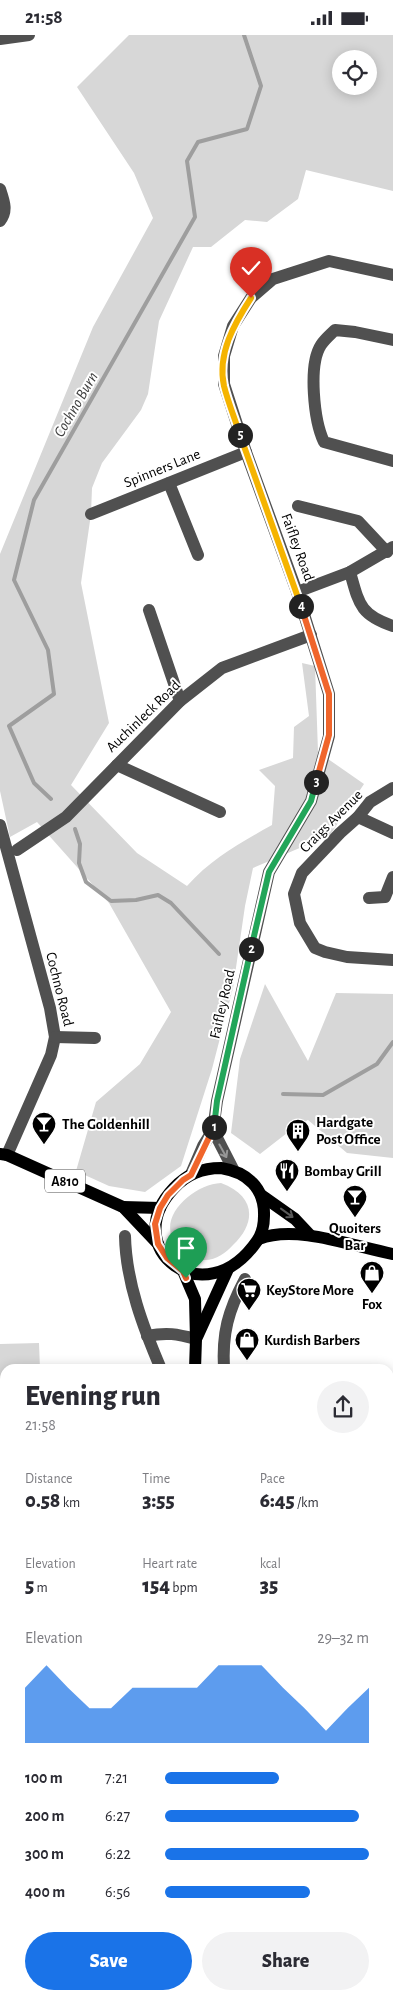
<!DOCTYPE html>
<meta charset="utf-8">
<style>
:root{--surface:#fff;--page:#f2f2f3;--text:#2b2b33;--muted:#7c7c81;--accent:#1a73e8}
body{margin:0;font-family:"Alegreya Sans",sans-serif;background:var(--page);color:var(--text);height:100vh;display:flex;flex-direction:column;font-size:19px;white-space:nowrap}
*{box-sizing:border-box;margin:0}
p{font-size:16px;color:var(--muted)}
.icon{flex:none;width:28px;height:28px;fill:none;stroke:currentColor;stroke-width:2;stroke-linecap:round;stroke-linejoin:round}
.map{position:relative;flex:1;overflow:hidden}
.panel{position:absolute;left:0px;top:1329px;width:394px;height:636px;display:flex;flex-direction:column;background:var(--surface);border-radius:15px 15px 0 0;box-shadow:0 2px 12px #0003}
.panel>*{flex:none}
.tools{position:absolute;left:332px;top:15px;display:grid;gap:10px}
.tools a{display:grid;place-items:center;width:45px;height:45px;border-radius:50%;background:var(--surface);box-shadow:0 2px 12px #0003;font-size:25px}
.pin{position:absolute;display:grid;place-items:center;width:42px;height:42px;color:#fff;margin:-51px -21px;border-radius:50% 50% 50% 0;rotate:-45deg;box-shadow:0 0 5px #0007}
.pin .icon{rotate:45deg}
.km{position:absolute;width:25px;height:25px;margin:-12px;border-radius:50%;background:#222;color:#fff;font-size:14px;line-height:25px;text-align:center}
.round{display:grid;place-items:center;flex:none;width:52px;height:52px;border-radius:26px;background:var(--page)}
.headline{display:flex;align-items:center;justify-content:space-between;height:85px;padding:0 25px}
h1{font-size:28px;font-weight:800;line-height:38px}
.metrics{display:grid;grid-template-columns:repeat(3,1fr);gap:8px;height:85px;padding:5px 25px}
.metrics div{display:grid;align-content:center}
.metrics b{font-size:21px;font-weight:800}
.metrics small{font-size:14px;font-weight:400}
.metrics p{font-size:14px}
.chart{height:140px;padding:10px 25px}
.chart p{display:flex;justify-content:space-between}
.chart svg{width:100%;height:90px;margin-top:5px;fill:var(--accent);opacity:.7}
.button{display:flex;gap:10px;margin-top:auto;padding:10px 25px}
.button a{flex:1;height:58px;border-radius:30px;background:var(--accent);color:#fff;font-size:20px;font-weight:800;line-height:58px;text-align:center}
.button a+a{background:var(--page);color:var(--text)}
ul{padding:0 25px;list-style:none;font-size:16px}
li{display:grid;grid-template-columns:80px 60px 1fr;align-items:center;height:38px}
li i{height:12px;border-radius:6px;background:var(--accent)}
.status{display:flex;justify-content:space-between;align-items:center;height:35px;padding:0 25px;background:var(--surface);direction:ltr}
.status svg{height:14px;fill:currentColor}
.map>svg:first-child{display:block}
</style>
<div class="status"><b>21:58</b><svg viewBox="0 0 49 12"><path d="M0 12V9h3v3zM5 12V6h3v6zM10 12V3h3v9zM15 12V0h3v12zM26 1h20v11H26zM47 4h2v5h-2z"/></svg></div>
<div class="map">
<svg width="393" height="1964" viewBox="0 0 393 1964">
<rect width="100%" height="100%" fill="#fff"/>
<g fill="#d7d7d7" fill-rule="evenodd">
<path d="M129 0H393V156L306 135 298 164 267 187 245 185 211 212H193L159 286 148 359 141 375 102 428 92 453 91 479 81 548 109 688 71 750 137 818 187 851C212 823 240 808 272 790L275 751 259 735 293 723 294 692 309 681 302 628 315 631 318 717 364 749 330 800 253 833 245 871 233 953 212 1034 181 1131 145 1157 109 1151 76 1136 96 1067 140 1029 171 977 109 868 37 787 10 802 0 756V519L93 292 153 183 134 138 77 52ZM341 24H369V51H341Z"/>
<path d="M265 949 308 1026 336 958 393 959V1123L347 1118 308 1085 296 1091 260 1119 231 1098 240 1024Z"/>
<path d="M221 1148C254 1160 258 1186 233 1210 226 1218 215 1226 203 1225 194 1225 186 1219 180 1213 151 1187 192 1149 221 1148Z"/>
<path d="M39 1308 40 1334H5V1378L0 1379V1309Z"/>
</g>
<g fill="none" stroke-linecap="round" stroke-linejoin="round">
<g stroke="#9e9e9e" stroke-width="4">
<path d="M51 764 34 748 9 691 54 659 48 615 14 545 34 465 195 182 187 126 198 107 247 94 261 51 244 0"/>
<path d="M75 794 80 809 79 828 86 847 111 866 136 865 158 860 171 868 219 919"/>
<path d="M283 1059 323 1060 377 1029 393 1007"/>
</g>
<g stroke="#505050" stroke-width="12">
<path d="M0 4 29 0"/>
<path d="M0 154C4 166 8 176 0 186"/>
<path d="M393 305 355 297 335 295C330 300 325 304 321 310 308 330 314 386 324 407L393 426"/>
<path d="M169 448 198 520"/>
<path d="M298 471 358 486 387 517"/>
<path d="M91 479 246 417"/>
<path d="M350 537C359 569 360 580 393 591"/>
<path d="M297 557 350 537 393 512"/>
<path d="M149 575 180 666"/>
<path d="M117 730 220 777"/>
<path d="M393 753 370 767 358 782 340 798 302 838 294 859 300 888 315 913 325 917 347 922 393 925"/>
<path d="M358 782 393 798"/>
<path d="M0 790 50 973 55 1002 51 1020 7 1120"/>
<path d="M17 815 66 782 180 666 222 633 311 600"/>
<path d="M369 863 385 862 393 842"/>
<path d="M55 1002 95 1003"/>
<path d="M213 1095 234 1136"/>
<path d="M191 1139 203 1111 213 1095 217 1066 269 837 311 766 329 701V659L297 557 246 417 224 349V321L233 291 251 263 273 244 329 226 393 240"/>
<path d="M125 1201C126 1247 143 1292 161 1334"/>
<path d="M147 1301C167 1297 177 1299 196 1304"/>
<path d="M224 1334C222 1298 228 1276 245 1244"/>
<path d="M389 1544 393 1543"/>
<path d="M0 1571H5"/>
<path d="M389 1575 393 1592"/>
<path d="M389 1661 393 1660"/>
<path d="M389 1771 393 1770"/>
<path d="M0 1849 5 1851"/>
<path d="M389 1887H393"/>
<path d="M218 1964 223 1960"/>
</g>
<g stroke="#000" stroke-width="12">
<path d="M0 1119 7 1120 123 1172 158 1209"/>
<path d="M221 1133C247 1137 265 1153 264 1181 264 1189 262 1199 257 1206 205 1282 117 1213 174 1153 186 1140 202 1133 221 1133Z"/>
<path d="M261 1160 295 1184 310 1200"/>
<path d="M123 1172 160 1173"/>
<path d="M259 1204C296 1189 355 1212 393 1219"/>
<path d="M183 1236 195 1264 196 1304 195 1334"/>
<path d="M197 1302 228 1234"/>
<path d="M264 1964 267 1960"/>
</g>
</g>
<defs><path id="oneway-shaft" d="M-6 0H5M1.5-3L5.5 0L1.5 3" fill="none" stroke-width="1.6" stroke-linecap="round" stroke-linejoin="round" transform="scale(1.25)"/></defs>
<use stroke="#969696" href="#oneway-shaft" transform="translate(223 1116) rotate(61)"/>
<use stroke="#595959" href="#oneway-shaft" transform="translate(287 1178) rotate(36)"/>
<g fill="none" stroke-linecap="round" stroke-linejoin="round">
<defs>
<path id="split-1" d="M186 1243 183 1236 167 1223 158 1209 155 1189 160 1173 168 1160 183 1145 191 1140 214 1092"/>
<path id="split-2" d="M214 1092 217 1066 251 914"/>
<path id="split-3" d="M251 914 269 837 311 766 316 747"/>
<path id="split-4" d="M301 571 329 659V700L316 747"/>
<path id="split-5" d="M240 400 301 571"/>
<path id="split-6" d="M240 400C235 384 228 367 224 351 217 319 234 289 251 263"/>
</defs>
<use href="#split-1" stroke="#fff" stroke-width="10"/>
<use href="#split-2" stroke="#fff" stroke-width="10"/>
<use href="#split-3" stroke="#fff" stroke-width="10"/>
<use href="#split-4" stroke="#fff" stroke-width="10"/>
<use href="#split-5" stroke="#fff" stroke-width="10"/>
<use href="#split-6" stroke="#fff" stroke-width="10"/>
<use href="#split-1" stroke="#f0652b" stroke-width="6"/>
<use href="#split-2" stroke="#22a559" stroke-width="6"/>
<use href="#split-3" stroke="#22a559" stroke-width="6"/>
<use href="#split-4" stroke="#f0652b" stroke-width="6"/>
<use href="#split-5" stroke="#f5b400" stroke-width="6"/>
<use href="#split-6" stroke="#f5b400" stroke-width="6"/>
</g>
<defs>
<symbol id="bar-pin" viewBox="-11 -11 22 30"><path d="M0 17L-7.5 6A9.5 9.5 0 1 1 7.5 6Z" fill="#000" stroke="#fff"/><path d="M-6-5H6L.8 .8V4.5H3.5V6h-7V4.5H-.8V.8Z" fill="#fff"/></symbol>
<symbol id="building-pin" viewBox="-11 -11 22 30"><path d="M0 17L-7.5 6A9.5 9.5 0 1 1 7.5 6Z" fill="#000" stroke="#fff"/><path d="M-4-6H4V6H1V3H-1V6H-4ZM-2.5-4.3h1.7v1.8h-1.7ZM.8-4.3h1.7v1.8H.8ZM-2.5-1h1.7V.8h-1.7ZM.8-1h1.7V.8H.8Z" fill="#fff"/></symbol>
<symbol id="restaurant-pin" viewBox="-11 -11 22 30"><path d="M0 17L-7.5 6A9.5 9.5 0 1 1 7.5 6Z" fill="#000" stroke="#fff"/><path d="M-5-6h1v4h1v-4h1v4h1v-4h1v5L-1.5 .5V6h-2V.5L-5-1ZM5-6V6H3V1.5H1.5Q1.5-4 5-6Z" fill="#fff"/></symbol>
<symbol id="shop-pin" viewBox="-11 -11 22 30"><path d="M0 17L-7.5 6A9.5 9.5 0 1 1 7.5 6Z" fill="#000" stroke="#fff"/><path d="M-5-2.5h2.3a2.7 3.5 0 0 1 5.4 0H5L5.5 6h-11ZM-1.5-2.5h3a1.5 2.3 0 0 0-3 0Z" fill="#fff"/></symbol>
<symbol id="supermarket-pin" viewBox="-11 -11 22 30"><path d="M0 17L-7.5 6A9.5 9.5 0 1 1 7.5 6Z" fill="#000" stroke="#fff"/><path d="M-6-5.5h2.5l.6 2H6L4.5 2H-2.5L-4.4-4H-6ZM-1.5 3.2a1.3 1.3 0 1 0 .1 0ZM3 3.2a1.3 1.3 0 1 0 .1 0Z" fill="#fff"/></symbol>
</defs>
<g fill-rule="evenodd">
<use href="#bar-pin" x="30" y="1075" width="28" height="38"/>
<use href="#building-pin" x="284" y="1082" width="28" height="38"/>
<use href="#restaurant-pin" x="273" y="1122" width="28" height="38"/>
<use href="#bar-pin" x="341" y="1148" width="28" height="38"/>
<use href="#shop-pin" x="358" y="1224" width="28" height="38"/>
<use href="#supermarket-pin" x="235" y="1241" width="28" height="38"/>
<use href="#shop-pin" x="233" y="1291" width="28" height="38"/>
</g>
<g text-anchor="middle" stroke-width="4" stroke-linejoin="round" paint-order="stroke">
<rect fill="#fff" stroke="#4c4c4c" stroke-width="1" x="45" y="1134.5" width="40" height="23" rx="4"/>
<g font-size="14" font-weight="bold" fill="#000">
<text x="65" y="1151">A810</text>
</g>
<g font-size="15" fill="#000" stroke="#fff">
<text transform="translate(162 433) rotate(-22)" y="5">Spinners Lane</text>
<text transform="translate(298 512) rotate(70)" y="5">Faifley Road</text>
<text transform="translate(143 681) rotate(-44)" y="5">Auchinleck Road</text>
<text transform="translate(331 786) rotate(-45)" y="5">Craigs Avenue</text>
<text transform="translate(60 954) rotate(76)" y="5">Cochno Road</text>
<text transform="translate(222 969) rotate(-77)" y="5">Faifley Road</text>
</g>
<g font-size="15" font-weight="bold" fill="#000" stroke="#fff" text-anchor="start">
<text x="316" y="1092">Hardgate<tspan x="316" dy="17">Post Office</tspan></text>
<text x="62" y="1094">The Goldenhill</text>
<text x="304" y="1141">Bombay Grill</text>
<text x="355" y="1198" text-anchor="middle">Quoiters<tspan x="355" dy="17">Bar</tspan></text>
<text x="266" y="1260">KeyStore More</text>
<text x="372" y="1274" text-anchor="middle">Fox</text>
<text x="264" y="1310">Kurdish Barbers</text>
</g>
<g font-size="16" font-style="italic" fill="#3f3f3f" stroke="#fff">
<text transform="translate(75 369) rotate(-60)" y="6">Cochno Burn</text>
</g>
</g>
</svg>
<div class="tools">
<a><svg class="icon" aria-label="locate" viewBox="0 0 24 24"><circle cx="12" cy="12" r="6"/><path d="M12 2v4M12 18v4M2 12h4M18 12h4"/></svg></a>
</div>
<div class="pin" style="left:186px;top:1243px;background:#1e9e55"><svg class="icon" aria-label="arrive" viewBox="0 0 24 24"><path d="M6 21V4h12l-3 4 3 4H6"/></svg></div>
<div class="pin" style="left:251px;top:263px;background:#d93025"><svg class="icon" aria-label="check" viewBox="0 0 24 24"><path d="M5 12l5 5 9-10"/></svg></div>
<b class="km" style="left:214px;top:1092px">1</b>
<b class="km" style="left:251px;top:914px">2</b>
<b class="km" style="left:316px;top:747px">3</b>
<b class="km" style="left:301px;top:571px">4</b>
<b class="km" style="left:240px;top:400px">5</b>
<section class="panel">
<div class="headline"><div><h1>Evening run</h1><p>21:58</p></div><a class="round"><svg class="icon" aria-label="share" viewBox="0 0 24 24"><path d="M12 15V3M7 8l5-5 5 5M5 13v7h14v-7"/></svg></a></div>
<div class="metrics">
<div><p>Distance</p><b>0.58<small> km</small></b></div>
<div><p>Time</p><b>3:55</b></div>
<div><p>Pace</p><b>6:45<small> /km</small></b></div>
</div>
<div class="metrics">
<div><p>Elevation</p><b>5<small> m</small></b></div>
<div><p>Heart rate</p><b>154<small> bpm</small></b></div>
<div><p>kcal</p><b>35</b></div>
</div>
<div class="chart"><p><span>Elevation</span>29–32 m</p>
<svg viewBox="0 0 160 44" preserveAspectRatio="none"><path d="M0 44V17L10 6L20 17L30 27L40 27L50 17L60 17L70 17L80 17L90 6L100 6L110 6L120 17L130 27L140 38L150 27L160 17V44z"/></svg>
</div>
<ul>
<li><b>100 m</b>7:21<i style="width:56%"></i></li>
<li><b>200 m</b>6:27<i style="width:95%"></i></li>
<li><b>300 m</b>6:22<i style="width:100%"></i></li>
<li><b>400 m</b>6:56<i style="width:71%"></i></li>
</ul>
<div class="button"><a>Save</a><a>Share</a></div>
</section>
</div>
